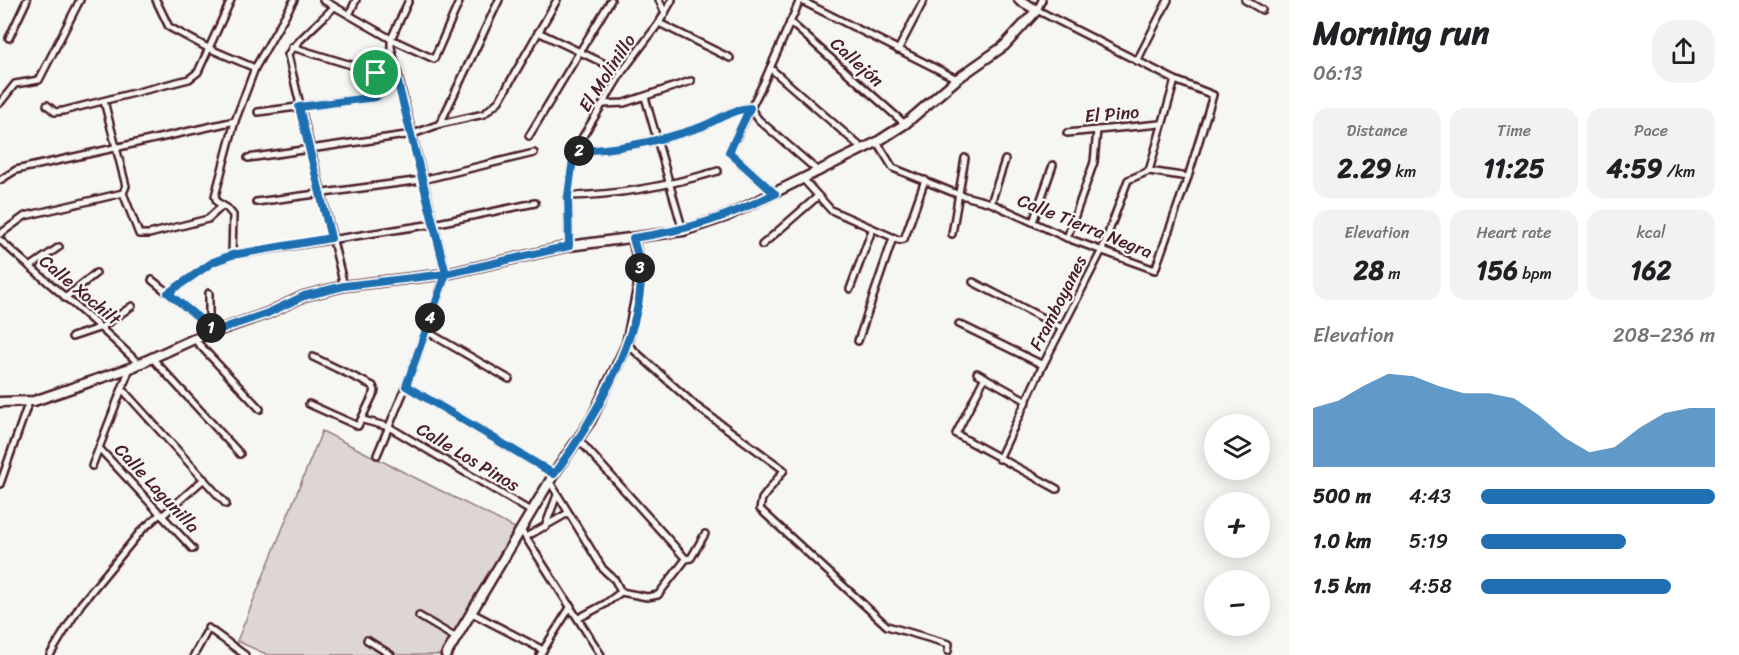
<!DOCTYPE html>
<meta charset="utf-8">
<style>
:root{--surface:#fff;--page:#f2f2f2;--text:#202124;--muted:#757577;--accent:#1f6fb2}
body{margin:0;font-family:Sriracha,sans-serif;background:var(--page);color:var(--text);height:100vh;display:flex;flex-direction:column;font-size:22px;white-space:nowrap}
*{box-sizing:border-box;margin:0}
p{font-size:20px;color:var(--muted)}
.icon{flex:none;width:33px;height:33px;fill:none;stroke:currentColor;stroke-width:2;stroke-linecap:round;stroke-linejoin:round}
.map{position:relative;flex:1;overflow:hidden}
.details{display:flex;flex-direction:column;background:var(--surface);width:450px}
.details>*{flex:none}
.controls{position:absolute;left:1204px;top:414px;display:grid;gap:12px}
.controls a{display:grid;place-items:center;width:66px;height:66px;border-radius:50%;background:var(--surface);box-shadow:0 3px 15px #0003;font-size:30px}
.pin{position:absolute;display:grid;place-items:center;width:51px;height:51px;color:#fff;margin:-26px;border:3px solid #fff;border-radius:50%;box-shadow:0 2px 6px #0007}
.km{position:absolute;width:30px;height:30px;margin:-15px;border-radius:50%;background:#222;color:#fff;font-size:16px;line-height:30px;text-align:center}
.round{display:grid;place-items:center;flex:none;width:63px;height:63px;border-radius:24px;background:var(--page)}
.head{display:flex;align-items:center;justify-content:space-between;height:102px;padding:0 24px}
h1{font-size:33px;font-weight:700;line-height:45px}
.stats{display:grid;grid-template-columns:repeat(3,1fr);gap:9px;height:102px;padding:6px 24px}
.stats div{display:grid;align-content:center;border-radius:15px;background:var(--page);text-align:center}
.stats b{font-size:26px;font-weight:700}
.stats small{font-size:16px;font-weight:400}
.stats p{font-size:16px}
.chart{height:168px;padding:12px 24px}
.chart p{display:flex;justify-content:space-between}
.chart svg{width:100%;height:108px;margin-top:6px;fill:var(--accent);opacity:.7}
ul{padding:0 24px;list-style:none;font-size:20px}
li{display:grid;grid-template-columns:96px 72px 1fr;align-items:center;height:45px}
li i{height:15px;border-radius:8px;background:var(--accent)}
main{display:flex;flex:1;min-height:0}
.map>svg:first-child{display:block}
</style>
<main>
<div class="map">
<svg width="1289" height="655" viewBox="0 0 1289 655">
<rect width="100%" height="100%" fill="#f6f6f2"/>
<filter id="ink" filterUnits="userSpaceOnUse"><feTurbulence type="fractalNoise" baseFrequency=".0167" numOctaves="2"/><feDisplacementMap in="SourceGraphic" scale="12" xChannelSelector="R" yChannelSelector="G"/><feConvolveMatrix kernelMatrix="1 2 1 2 8 2 1 2 1" color-interpolation-filters="sRGB"/></filter>
<g filter="url(#ink)">
<path fill="#ddd6d5" stroke="#947a80" stroke-width="1.5" d="M322 431 515 528 441 655H268L237 641Z"/>
<g fill="none" stroke-linecap="round" stroke-linejoin="round">
<defs>
<g id="street">
<path d="M156 0 169 27 208 48 255 68"/>
<path d="M323 0 391 39 434 59 460 0"/>
<path d="M659 0 665 13"/>
<path d="M800 0 957 79"/>
<path d="M1245 0 1262 10"/>
<path d="M334 7C325 17 290 47 288 55L344 286"/>
<path d="M349 15 356 0"/>
<path d="M790 22 905 124"/>
<path d="M659 23 730 58"/>
<path d="M538 32 622 72"/>
<path d="M9 38 27 0"/>
<path d="M292 47 397 79"/>
<path d="M898 50 924 0"/>
<path d="M1137 61 1168 0"/>
<path d="M770 68 863 149"/>
<path d="M645 97 683 231"/>
<path d="M104 101 126 186 123 193 139 234H149L208 219 222 206"/>
<path d="M0 103 15 84 39 80 80 0"/>
<path d="M604 104 624 103 691 81"/>
<path d="M47 105 55 112 63 111 189 79 198 72 231 0"/>
<path d="M750 108 759 120 819 172"/>
<path d="M258 112 376 97 380 93 375 72"/>
<path d="M440 124 499 0"/>
<path d="M1067 133 1160 124"/>
<path d="M529 136 611 0"/>
<path d="M877 142 893 168 957 194 991 203 1067 238 1155 270 1188 177 1213 95 1175 80 1037 10 1042 0"/>
<path d="M574 151C618 150 656 142 698 128 715 122 732 109 750 108"/>
<path d="M248 158 413 134 440 124 484 114 499 101 557 0"/>
<path d="M1149 171 1175 80"/>
<path d="M803 179 831 210 899 240 904 239 906 234 925 180"/>
<path d="M0 180 16 170 235 121 255 68 294 0"/>
<path d="M775 194 729 152 764 82 800 0"/>
<path d="M568 196C621 195 668 186 718 171"/>
<path d="M256 202 422 180 534 153"/>
<path d="M991 203 1005 160"/>
<path d="M1033 222 1053 165"/>
<path d="M0 234 25 216 123 193"/>
<path d="M952 234 965 158"/>
<path d="M1067 238 1094 162 1097 130"/>
<path d="M0 240C46 282 95 320 139 364"/>
<path d="M762 245 817 197"/>
<path d="M569 246 568 196 574 151 622 72 659 23 672 0"/>
<path d="M232 255 233 215 227 208 217 202 215 196 235 121"/>
<path d="M30 267 59 247"/>
<path d="M152 280 215 331"/>
<path d="M973 282 1062 328"/>
<path d="M850 289 872 230"/>
<path d="M168 293 213 262 232 255 433 224 535 203"/>
<path d="M209 293V327"/>
<path d="M65 298 96 273"/>
<path d="M959 324 1043 365"/>
<path d="M426 331 509 379"/>
<path d="M72 337 102 327 132 306"/>
<path d="M194 339 260 409"/>
<path d="M858 341 893 238"/>
<path d="M627 344 696 406 784 470 762 499 760 509 887 626 949 644 948 651"/>
<path d="M152 358 240 454"/>
<path d="M977 373 1027 401"/>
<path d="M985 377 956 434 1057 489"/>
<path d="M406 386 554 474"/>
<path d="M123 390 226 504"/>
<path d="M309 404 358 426 375 391 373 386 313 357"/>
<path d="M363 420 389 427 532 512"/>
<path d="M579 440 686 559"/>
<path d="M99 448 193 549"/>
<path d="M377 455 406 386 446 274 391 47V39L409 0"/>
<path d="M999 459 1043 365 1102 250 1128 180 1149 171 1188 177"/>
<path d="M92 466 130 368"/>
<path d="M550 482 603 569 615 580 621 592"/>
<path d="M0 484 29 401"/>
<path d="M162 516 204 479"/>
<path d="M545 527 557 495"/>
<path d="M521 530 601 655"/>
<path d="M526 537 568 513"/>
<path d="M472 613 543 650"/>
<path d="M419 616 456 638"/>
<path d="M579 618 605 604 621 592 647 597 658 595 686 559 691 558 705 534"/>
<path d="M208 628 245 655"/>
<path d="M367 640 391 655"/>
<path d="M50 655 81 604 141 531 160 514"/>
<path d="M194 655 206 633"/>
<path d="M540 655 571 606"/>
</g>
<g id="secondary">
<path d="M0 402 34 401 130 368 194 339 268 313 304 296 344 286 446 274 569 246 683 231 727 216 877 142 905 124 957 79 1004 46 1037 10 1019 0"/>
<path d="M446 655 554 474 591 420 627 344 641 274 633 238"/>
</g>
</defs>
<use href="#street" stroke="#4a1f2b" stroke-width="10"/>
<use href="#secondary" stroke="#4a1f2b" stroke-width="13"/>
<use href="#street" stroke="#f6f6f2" stroke-width="5"/>
<use href="#secondary" stroke="#f6f6f2" stroke-width="8"/>
</g>
</g>
<g fill="none" stroke-linecap="round" stroke-linejoin="round" filter="url(#ink)">
<defs>
<path id="route" d="M376 73 380 93 376 97 299 107 331 238 232 255 213 262 168 293 215 331 268 313 304 296 344 286 446 274 569 246 568 196 574 151C618 150 656 142 698 128 715 122 732 109 750 108L729 152 775 194C723 218 690 230 633 238 636 250 641 263 641 274 642 337 591 425 554 474L406 386 446 274 397 79 376 73"/>
</defs>
<use href="#route" stroke="#fff" stroke-width="12"/>
<use href="#route" stroke="#1f6fb2" stroke-width="8"/>
</g>
<g text-anchor="middle" stroke-width="4.5" stroke-linejoin="round" paint-order="stroke">
<g font-size="18" fill="#4a1f2b" stroke="#f6f6f2">
<text transform="translate(857 62) rotate(42)" y="6">Callejón</text>
<text transform="translate(607 73) rotate(-57)" y="6">El Molinillo</text>
<text transform="translate(1112 114) rotate(-5)" y="6">El Pino</text>
<text transform="translate(1085 226) rotate(22)" y="6">Calle Tierra Negra</text>
<text transform="translate(80 290) rotate(40)" y="6">Calle Xochilt</text>
<text transform="translate(1058 303) rotate(-63)" y="6">Framboyanes</text>
<text transform="translate(468 457) rotate(31)" y="6">Calle Los Pinos</text>
<text transform="translate(157 488) rotate(47)" y="6">Calle Lagunilla</text>
</g>
</g>
</svg>
<div class="controls">
<a><svg class="icon" aria-label="layers" viewBox="0 0 24 24"><path d="M12 4l9 5-9 5-9-5zM3 14l9 5 9-5"/></svg></a>
<a>+</a>
<a>−</a>
</div>
<div class="pin" style="left:376px;top:73px;background:#1e9e55"><svg class="icon" aria-label="arrive" viewBox="0 0 24 24"><path d="M6 21V4h12l-3 4 3 4H6"/></svg></div>
<b class="km" style="left:211px;top:328px">1</b>
<b class="km" style="left:579px;top:151px">2</b>
<b class="km" style="left:640px;top:268px">3</b>
<b class="km" style="left:430px;top:318px">4</b>
</div>
<section class="details">
<div class="head"><div><h1>Morning run</h1><p>06:13</p></div><a class="round"><svg class="icon" aria-label="share" viewBox="0 0 24 24"><path d="M12 15V3M7 8l5-5 5 5M5 13v7h14v-7"/></svg></a></div>
<div class="stats">
<div><p>Distance</p><b>2.29<small> km</small></b></div>
<div><p>Time</p><b>11:25</b></div>
<div><p>Pace</p><b>4:59<small> /km</small></b></div>
</div>
<div class="stats">
<div><p>Elevation</p><b>28<small> m</small></b></div>
<div><p>Heart rate</p><b>156<small> bpm</small></b></div>
<div><p>kcal</p><b>162</b></div>
</div>
<div class="chart"><p><span>Elevation</span>208–236 m</p>
<svg viewBox="0 0 160 44" preserveAspectRatio="none"><path d="M0 44V20L10 17L20 11L30 6L40 7L50 11L60 14L70 14L80 16L90 23L100 32L110 38L120 36L130 28L140 22L150 20L160 20V44z"/></svg>
</div>
<ul>
<li><b>500 m</b>4:43<i style="width:100%"></i></li>
<li><b>1.0 km</b>5:19<i style="width:62%"></i></li>
<li><b>1.5 km</b>4:58<i style="width:81%"></i></li>
</ul>
</section>
</main>
